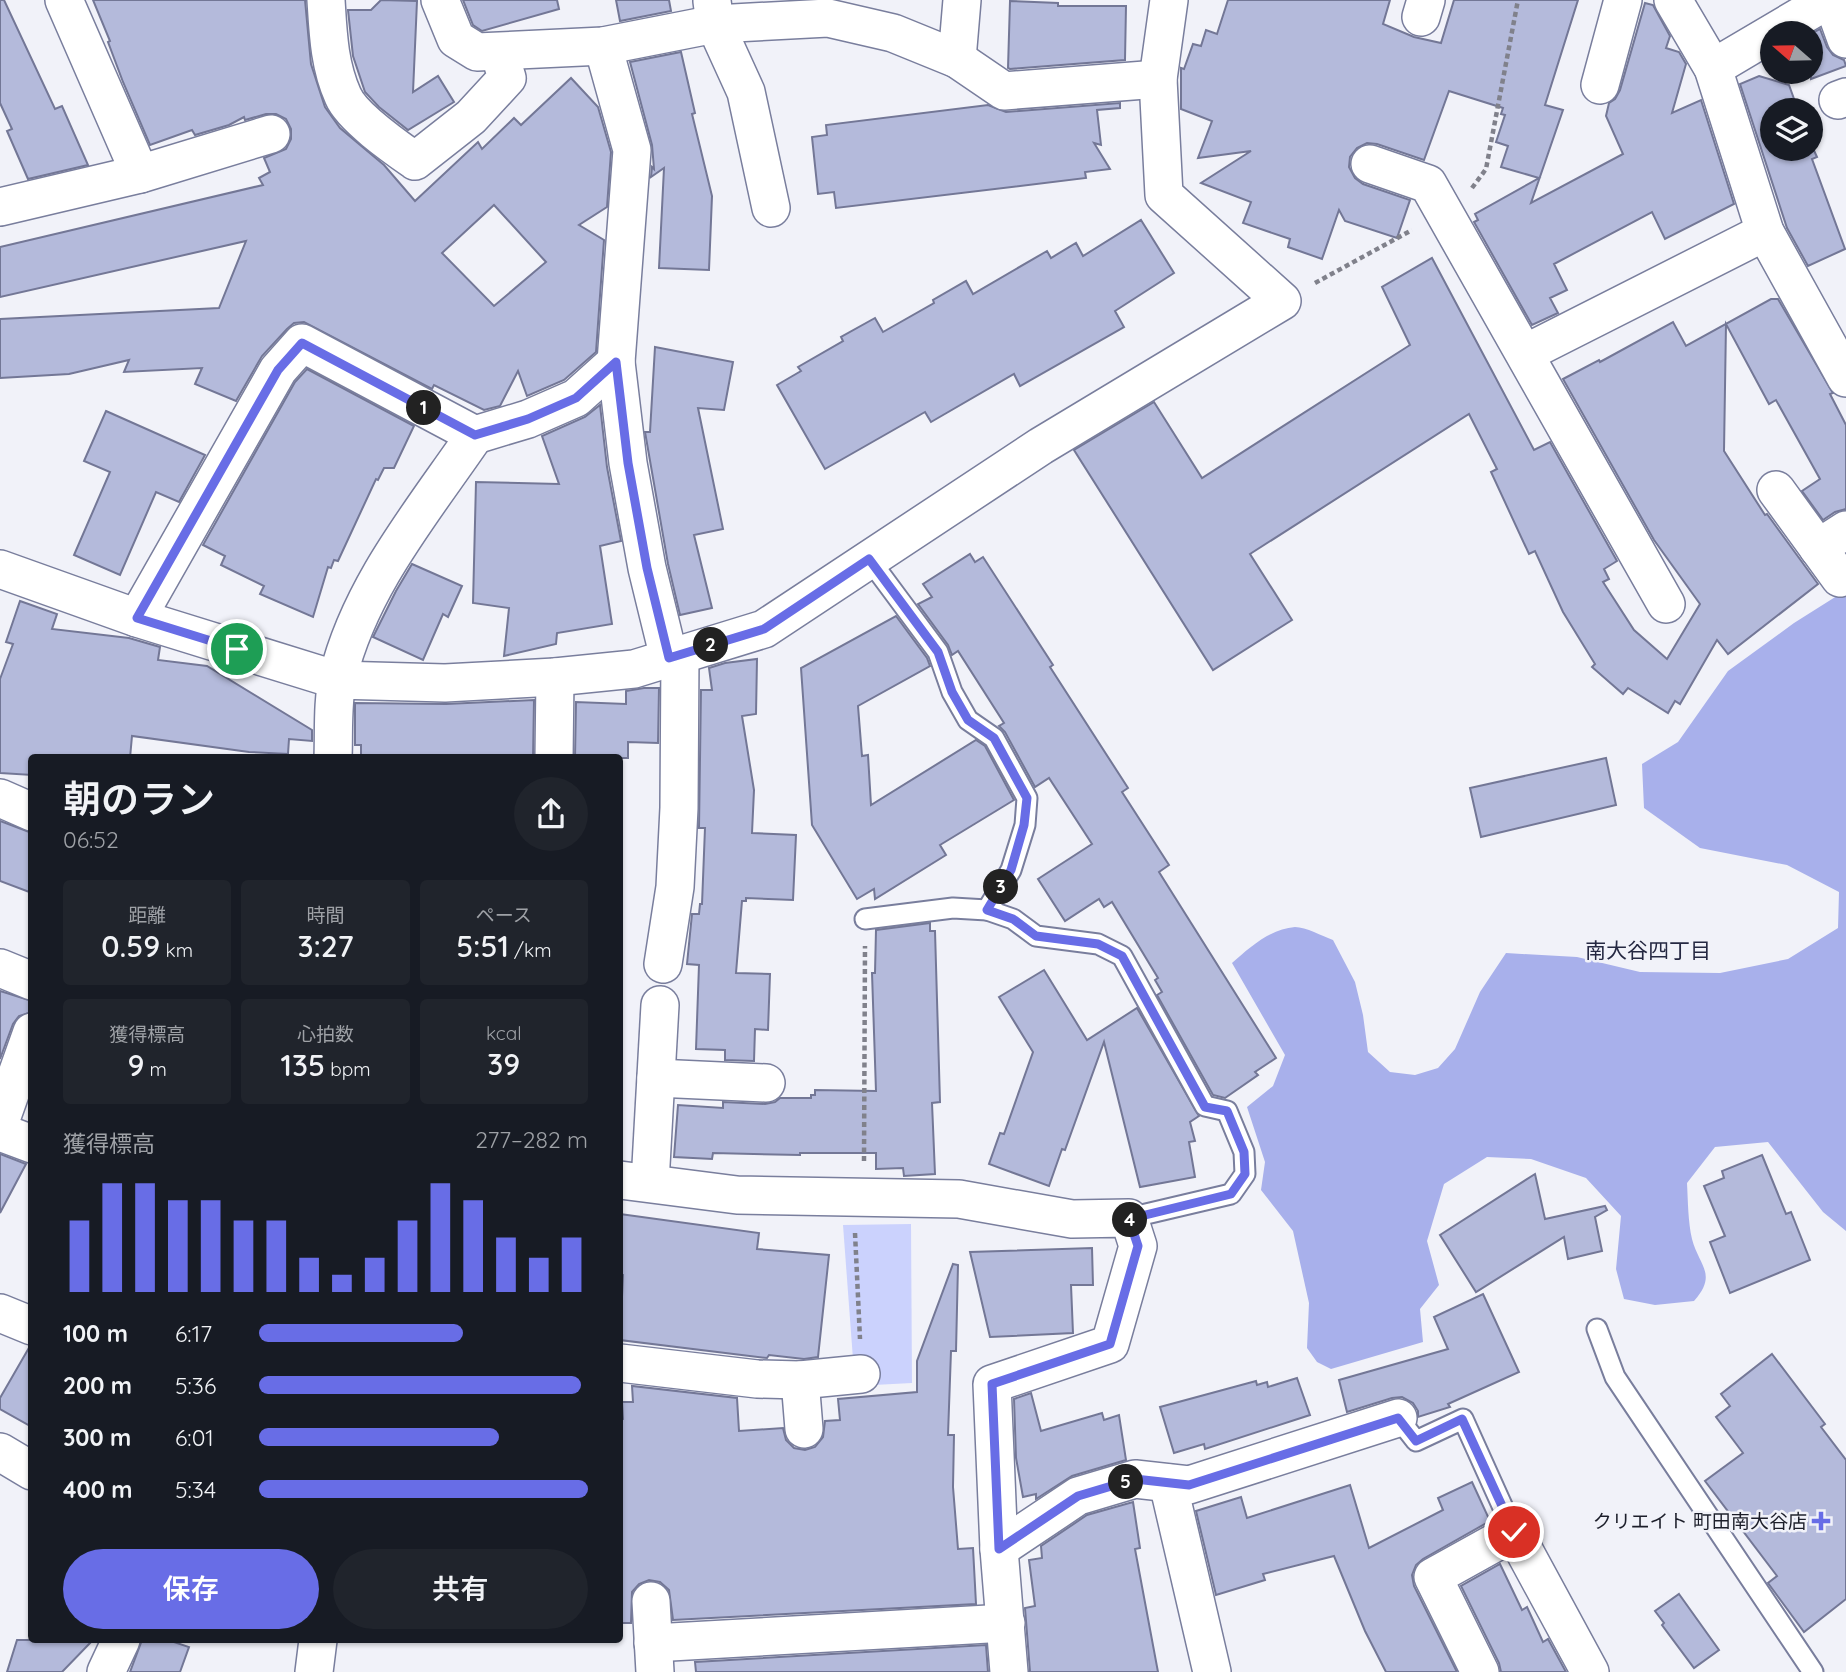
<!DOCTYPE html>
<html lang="ja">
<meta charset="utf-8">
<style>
:root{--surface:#171b24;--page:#20242c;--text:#f1f3f6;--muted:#9ea1a6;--accent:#686de6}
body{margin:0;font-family:Quicksand,"Noto Sans JP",sans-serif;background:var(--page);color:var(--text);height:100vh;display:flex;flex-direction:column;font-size:26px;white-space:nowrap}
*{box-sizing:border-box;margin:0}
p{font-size:23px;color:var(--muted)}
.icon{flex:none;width:38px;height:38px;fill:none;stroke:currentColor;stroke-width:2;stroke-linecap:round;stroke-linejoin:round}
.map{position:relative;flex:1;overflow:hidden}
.side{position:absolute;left:28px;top:754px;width:595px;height:889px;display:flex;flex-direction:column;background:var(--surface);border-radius:7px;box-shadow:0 2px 5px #0004}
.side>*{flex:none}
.needle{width:46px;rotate:290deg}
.buttons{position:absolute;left:1760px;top:21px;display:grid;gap:14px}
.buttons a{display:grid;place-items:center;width:63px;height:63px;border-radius:50%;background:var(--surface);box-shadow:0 2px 5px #0004;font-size:35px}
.pin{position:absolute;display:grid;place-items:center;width:60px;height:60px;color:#fff;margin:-30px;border:4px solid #fff;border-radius:50%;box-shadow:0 2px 7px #0007}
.km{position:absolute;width:35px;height:35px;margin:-18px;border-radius:50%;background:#222;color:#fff;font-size:19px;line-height:35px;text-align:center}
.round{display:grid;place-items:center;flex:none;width:74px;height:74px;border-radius:37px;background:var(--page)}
.summary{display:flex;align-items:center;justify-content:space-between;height:119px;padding:0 35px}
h1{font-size:38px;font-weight:600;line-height:52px}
.figures{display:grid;grid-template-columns:repeat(3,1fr);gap:10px;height:119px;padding:7px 35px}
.figures div{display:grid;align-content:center;border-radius:7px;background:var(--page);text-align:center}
.figures b{font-size:30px;font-weight:600}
.figures small{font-size:19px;font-weight:400}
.figures p{font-size:19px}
.chart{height:196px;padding:14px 35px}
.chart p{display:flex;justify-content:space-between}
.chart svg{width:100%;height:126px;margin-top:7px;stroke:var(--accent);stroke-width:6}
.cta{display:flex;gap:14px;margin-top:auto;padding:14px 35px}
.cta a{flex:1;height:80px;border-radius:42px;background:var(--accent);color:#fff;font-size:28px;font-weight:600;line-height:80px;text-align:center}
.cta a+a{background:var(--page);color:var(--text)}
ul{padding:0 35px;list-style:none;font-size:23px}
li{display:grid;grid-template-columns:112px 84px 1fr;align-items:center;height:52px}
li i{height:18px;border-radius:9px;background:var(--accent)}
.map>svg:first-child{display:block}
</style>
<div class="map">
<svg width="1846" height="1672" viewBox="0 0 1846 1672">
<rect width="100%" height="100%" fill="#f1f2f9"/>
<path fill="#cbd2fd" d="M911 1224 912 1383 855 1386 843 1225Z"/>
<path fill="#a8b0eb" d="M1846 593V1231L1823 1212 1768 1142 1715 1147 1687 1183C1688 1201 1688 1222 1692 1239 1699 1266 1718 1274 1694 1301L1655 1305 1624 1299 1616 1269 1621 1216 1586 1178 1531 1159 1487 1157 1444 1184 1427 1241 1439 1285 1420 1309 1423 1342 1331 1369 1317 1362 1307 1348 1309 1303 1293 1231 1261 1190 1265 1162 1247 1107 1273 1086 1285 1055 1232 963C1250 947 1270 929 1295 927 1306 927 1322 936 1333 940L1355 982 1363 1015 1368 1052 1390 1072 1415 1075 1438 1068 1455 1049 1480 992 1506 953 1577 957 1640 972 1720 973 1788 959 1838 928 1839 892 1787 865 1700 848 1644 808 1642 764 1678 742 1728 671 1794 623 1840 594Z"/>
<g fill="#b4badb" stroke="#737796" stroke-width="2" fill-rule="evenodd">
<path d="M0 0H4L55 109 62 106 88 165 28 179 7 131 12 129 0 103Z"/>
<path d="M93 0H305L311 64 325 107 340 128 384 165 415 201 478 142 482 149 514 118 521 125 571 78 598 107 611 152 607 207 579 225 604 240 596 352 564 380 527 396 518 371 500 406 484 410 434 385 432 389 304 322 294 323 287 329 262 356 236 401 195 384 202 368 124 372 129 360 69 374 0 378V319L219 308 246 241 0 297V247L263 185 259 178 270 172 264 158 286 149 291 139V129L286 119 276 114H266L245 120 244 117 229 125 195 135 192 130 150 145 123 82 108 42 110 41ZM494 205 546 262 494 306 442 253Z"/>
<path d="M381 0 417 1 413 92 438 76 454 102 408 130 379 107 365 92 353 56 348 10H371Z"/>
<path d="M463 0H557L559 9 482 31 473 25Z"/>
<path d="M616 0H669L671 11 620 21Z"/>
<path d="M1228 0H1390L1383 24 1414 37 1441 43 1454 0H1578L1545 105 1563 110 1531 203 1623 154 1606 116 1609 103 1615 99 1620 90 1645 3 1653 5 1670 36 1666 48 1679 52 1686 64 1672 113 1701 100 1734 204 1665 239 1652 212 1554 264 1567 290 1550 298 1558 313 1532 325 1474 222 1478 220 1475 214 1539 178 1501 167 1508 146 1496 142 1505 115 1501 114 1503 108 1449 91 1424 160 1377 144 1367 143 1357 148 1350 157 1349 167 1355 178 1363 184 1410 200 1397 238 1345 221 1339 210 1322 259 1288 247 1290 239 1243 223 1251 202 1201 183 1251 151 1198 158 1212 121 1181 109V68L1184 69 1193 44 1201 46 1206 30 1217 34Z"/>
<path d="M1010 1 1058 3V6H1126L1125 60 1010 69 1008 68Z"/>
<path d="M1820 29 1827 47 1833 55 1844 60 1846 66 1811 79V34Z"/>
<path d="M681 52 695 113 692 114 712 196 709 270 659 268 664 168 651 177 652 167 654 169 652 145 630 62Z"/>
<path d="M1759 76 1789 85 1798 110H1773V149H1811V144L1817 157 1812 159 1845 249 1808 266 1787 228 1740 84Z"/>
<path d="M1120 103V108L1097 110 1101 145 1094 143 1110 169 1085 172 1086 178 836 208 834 192 818 194 812 137 827 135 826 125 988 105 1006 112Z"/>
<path d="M1141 220 1174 273 1115 311 1124 327 1020 386 1014 374 931 422 925 412 825 469 777 385 801 371 798 367 843 341 841 337 875 318 883 332 934 303 933 300 966 281 973 294 1047 251 1051 258 1076 243 1083 256Z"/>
<path d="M1432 258 1534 450 1550 442 1617 561 1604 569 1609 579 1603 582 1634 630 1667 659 1700 604 1654 540 1563 379 1599 360 1600 362 1673 322 1686 346 1771 299H1778L1833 393 1830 394 1846 425V509L1835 512 1823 520 1802 491 1820 479 1776 400 1769 404 1726 324 1724 451 1765 515 1767 514 1818 584 1728 654 1717 640 1680 704 1675 701 1668 713 1628 688 1623 694 1592 667 1595 664 1563 612 1535 551 1529 554 1491 472 1497 469 1469 414 1250 554 1292 620 1213 670 1074 450 1154 402 1202 478 1410 345 1382 287Z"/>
<path d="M655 347 733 362 724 410 698 408 723 529 694 535 712 608 680 615 668 564 645 432H650Z"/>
<path d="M307 369 414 426 394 468H384L378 480 376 479 338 561 334 560 331 568 328 567 313 617 260 594 264 586 221 565 225 556 203 545 295 382Z"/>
<path d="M600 405 607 467 621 541 600 546 612 624 557 633 556 644 504 656 509 608 473 603 476 482 559 484 542 436 585 417Z"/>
<path d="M106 411 205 455 179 502 156 492 120 575 74 555 110 472 84 461Z"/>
<path d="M970 554 975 562 983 557 1053 665 1050 667 1128 788 1122 792 1169 865 1159 872 1276 1058 1255 1072 1258 1075 1225 1098 1213 1095 1157 995 1162 992 1155 980 1158 978 1112 902 1104 907 1099 899 1065 921 1038 879 1092 844 1049 778 1035 787 1005 732 999 726 1004 723 958 651 952 655 948 645 918 604 932 597 923 584Z"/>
<path d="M412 564 462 586 448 617 443 614 423 660 373 637 396 591Z"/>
<path d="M20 601 57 614 52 629 129 638 160 647 158 660 207 666 312 730V741L289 739 288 754 249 752 132 736 130 758H32V775L0 773V679L13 644 6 642Z"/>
<path d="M896 616 927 658 930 666 858 706 862 756 868 755 871 805 976 740 985 746 1014 800 940 845 946 855 875 899 874 889 857 899 812 825 801 668Z"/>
<path d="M757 659 756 714 742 716 754 790 752 833 796 835 793 900 746 898V901H742L736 973 770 974 768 1030 755 1029 754 1061 725 1060V1050L696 1049 699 965 687 964 692 914H699L700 904H702L705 828H699L701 690H712L709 668 725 663Z"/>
<path d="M644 688H659L658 743 628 742V758H575L576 702 626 704V691Z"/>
<path d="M534 700 533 758H361V745H355V703L446 704Z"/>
<path d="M1606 758 1616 805 1481 837 1470 788Z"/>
<path d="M0 821 32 833V893L0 881Z"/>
<path d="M930 923V931H935L940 1102 932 1103 935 1174 904 1176 903 1168 876 1169V1153H800V1155L713 1153 712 1159 674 1157 678 1105 723 1108V1102L765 1104 775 1102 780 1098H811V1095H815V1090L876 1091 872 973H875L876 930Z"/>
<path d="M1044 970 1087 1040 1137 1008 1199 1116 1190 1122 1195 1141 1189 1142 1195 1177 1140 1187 1104 1042 1065 1150 1062 1149 1049 1186 989 1164 1000 1133 1004 1134 1033 1052 999 997Z"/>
<path d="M0 991 32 1001V1012L19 1016 13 1024 0 1059Z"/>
<path d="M0 1154 26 1164 0 1213Z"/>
<path d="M1762 1155 1786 1214 1791 1212 1810 1260 1730 1293 1710 1242 1725 1236 1704 1186 1724 1178 1722 1171Z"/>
<path d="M1535 1174 1545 1219 1605 1206 1607 1210 1595 1217 1602 1251 1568 1259 1564 1237 1476 1292 1440 1235Z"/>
<path d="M620 1214 759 1233 757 1249 829 1255 818 1357 804 1359 769 1355 767 1358 620 1340 623 1275 620 1274Z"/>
<path d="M1092 1248 1093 1285H1071L1073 1333 990 1337 970 1252Z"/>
<path d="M953 1264 958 1265 956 1351H951L948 1435H954L953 1487 958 1549 973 1548 976 1604 673 1620 669 1590 660 1582 649 1580 639 1584 632 1592 631 1623H620V1420L623 1419 622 1402H633L632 1386 737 1398 739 1431 783 1428 786 1440 794 1448 805 1450 815 1447 823 1437 825 1421 840 1420 838 1399 917 1392V1361Z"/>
<path d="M1483 1294 1519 1372 1448 1404 1450 1407 1418 1417V1411L1413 1403 1402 1397 1392 1398 1347 1412 1339 1380 1448 1349 1434 1317Z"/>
<path d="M30 1346H32V1427L0 1409V1398Z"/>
<path d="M1772 1354 1825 1424 1821 1427 1846 1460V1599L1804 1632 1768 1583 1777 1576 1705 1481 1743 1453 1716 1417 1730 1406 1721 1394Z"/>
<path d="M1297 1378 1310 1415 1205 1449 1204 1444 1174 1453 1160 1407 1256 1381 1257 1385 1267 1382 1268 1387Z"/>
<path d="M1031 1393 1041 1431 1102 1413 1104 1420 1119 1415 1126 1460 1072 1476 1036 1499V1494L1023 1497 1016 1458 1014 1399Z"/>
<path d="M1472 1482 1490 1521 1423 1559 1416 1565 1412 1575 1414 1586 1457 1672H1386L1365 1631 1334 1556 1263 1574 1265 1580 1216 1595 1196 1511 1241 1497 1247 1518 1350 1485 1369 1548 1443 1510 1438 1498Z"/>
<path d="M1133 1502 1140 1548 1135 1549 1158 1672H1030L1025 1608 1035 1606 1029 1560 1042 1558 1041 1546 1087 1515Z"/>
<path d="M1500 1564 1522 1610 1527 1607 1543 1642 1548 1639 1566 1672H1501L1499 1663 1461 1586Z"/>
<path d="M1679 1594 1719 1650 1694 1668 1662 1625 1664 1623 1655 1611Z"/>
<path d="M17 1640H93L62 1672H7Z"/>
<path d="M142 1640H168L189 1647 180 1672H130Z"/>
<path d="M986 1645 988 1672H696L695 1662Z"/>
</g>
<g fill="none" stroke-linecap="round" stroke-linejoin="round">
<defs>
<g id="lane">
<path d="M869 559 938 652 952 692 968 720 994 738 1027 798 1025 825 1011 870 987 910 1013 919 1036 936 1098 944 1122 956 1205 1106 1227 1111 1244 1152 1245 1174 1231 1194 1129 1218"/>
<path d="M865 919 953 908 987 910"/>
<path d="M1597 1329 1615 1377 1813 1672"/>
<path d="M1398 1418 1416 1441 1463 1419 1514 1532"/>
</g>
<g id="street">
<path d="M64 0 140 174"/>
<path d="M326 0C328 32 329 65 343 96 352 117 395 147 415 161L471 117 507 78 499 52"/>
<path d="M440 0 456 39 477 52 603 46 715 24 828 18 893 33 957 59 1004 91 1158 79"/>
<path d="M1673 0 1713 68 1765 232 1846 378"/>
<path d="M1832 0 1846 39"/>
<path d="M712 1 715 24 746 92 771 208"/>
<path d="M1421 17 1426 0"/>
<path d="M957 59 962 0"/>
<path d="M1713 68 1828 0"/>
<path d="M1600 85 1623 0"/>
<path d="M1838 100 1846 97"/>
<path d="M1370 164 1428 184 1666 604"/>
<path d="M0 207 140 174 271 134"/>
<path d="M1526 353 1765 232"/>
<path d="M616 362 628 463 647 568 669 658"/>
<path d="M1776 490 1840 578"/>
<path d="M1818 548 1846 530"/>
<path d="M0 569 137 618 337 680 445 683 555 677 634 669 764 629 1041 446 1282 301 1164 195 1158 79 1169 0"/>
<path d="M137 618 278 370 302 343 475 435 528 419 576 398 616 362 632 150 603 46"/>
<path d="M333 758C334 733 332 701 338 677 360 586 423 511 475 435"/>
<path d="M554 758 555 677"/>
<path d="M0 798 32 812"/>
<path d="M663 964 675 887 679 808 680 654"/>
<path d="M0 968 32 981"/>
<path d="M656 1078 766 1083"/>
<path d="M0 1122 32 1032"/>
<path d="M0 1132 32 1144"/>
<path d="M620 1180 737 1195 959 1199 1072 1219 1129 1218 1138 1246 1110 1344 992 1384 999 1549 1009 1672"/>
<path d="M650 1183 660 1005"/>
<path d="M0 1313 32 1326"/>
<path d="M620 1363 757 1379 800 1380 861 1374"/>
<path d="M800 1380 804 1429"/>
<path d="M0 1452 32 1471"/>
<path d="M1168 1483 1212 1672"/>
<path d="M999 1549 1078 1496 1135 1479 1189 1485 1398 1418"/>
<path d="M651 1601 655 1672"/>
<path d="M653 1643 1006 1623"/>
<path d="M106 1672 121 1640"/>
<path d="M314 1672 318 1640"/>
<path d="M1480 1672 1433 1577 1514 1532 1590 1672"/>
</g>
</defs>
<use href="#lane" stroke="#797e9d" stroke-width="23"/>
<use href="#street" stroke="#797e9d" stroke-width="40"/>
<g stroke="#80818b" stroke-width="4.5" stroke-dasharray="5 3.5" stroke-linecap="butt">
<path d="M1472 188 1486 169 1518 0"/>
<path d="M1315 283 1412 230"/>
<path d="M864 1161 865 946"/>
<path d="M855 1233 860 1339"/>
</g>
<use href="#lane" stroke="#fff" stroke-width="19"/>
<use href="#street" stroke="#fff" stroke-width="37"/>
</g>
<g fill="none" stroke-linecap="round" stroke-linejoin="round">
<defs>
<path id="route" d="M237 649 137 618 278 370 302 343 475 435 528 419 576 398 616 362 628 463 647 568 669 658 764 629 869 559 938 652 952 692 968 720 994 738 1027 798 1024 825 1011 870 987 910 1013 919 1036 936 1098 944 1122 956 1205 1107 1227 1111 1244 1152 1245 1174 1231 1194 1129 1219 1138 1246 1110 1344 992 1384 999 1549 1078 1496 1135 1479 1189 1485 1398 1418 1416 1441 1462 1419 1514 1532"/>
</defs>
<use href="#route" stroke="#fff" stroke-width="14"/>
<use href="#route" stroke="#686de6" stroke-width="9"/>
</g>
<path fill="#686de6" stroke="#f1f2f9" stroke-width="2.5" d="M1817.5 1510.5h7v7h7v7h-7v7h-7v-7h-7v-7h7z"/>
<g text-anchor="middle" stroke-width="5" stroke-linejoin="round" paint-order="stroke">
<g font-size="19" fill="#1c1e2a" stroke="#f1f2f9" text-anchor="end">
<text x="1807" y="1528">クリエイト 町田南大谷店</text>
</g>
<g font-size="21" fill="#252842" stroke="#f1f2f9">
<text x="1648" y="958">南大谷四丁目</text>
</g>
</g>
</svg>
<div class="buttons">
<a><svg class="needle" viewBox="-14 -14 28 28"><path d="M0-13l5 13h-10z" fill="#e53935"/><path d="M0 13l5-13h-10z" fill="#9ea1a6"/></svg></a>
<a><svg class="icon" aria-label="layers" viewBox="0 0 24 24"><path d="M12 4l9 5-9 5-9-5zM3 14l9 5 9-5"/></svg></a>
</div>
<div class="pin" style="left:237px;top:649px;background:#1e9e55"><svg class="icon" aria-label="arrive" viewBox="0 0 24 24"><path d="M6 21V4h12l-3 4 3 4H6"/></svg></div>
<div class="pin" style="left:1514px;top:1532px;background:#d93025"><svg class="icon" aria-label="check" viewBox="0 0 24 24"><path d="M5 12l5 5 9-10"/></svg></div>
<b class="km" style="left:424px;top:408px">1</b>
<b class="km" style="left:711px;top:645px">2</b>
<b class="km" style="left:1001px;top:887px">3</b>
<b class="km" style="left:1130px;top:1220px">4</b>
<b class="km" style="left:1126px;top:1482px">5</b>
<section class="side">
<div class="summary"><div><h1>朝のラン</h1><p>06:52</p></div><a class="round"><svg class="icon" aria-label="share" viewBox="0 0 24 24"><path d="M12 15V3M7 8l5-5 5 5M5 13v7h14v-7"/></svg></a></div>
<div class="figures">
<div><p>距離</p><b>0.59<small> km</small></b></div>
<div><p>時間</p><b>3:27</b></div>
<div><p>ペース</p><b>5:51<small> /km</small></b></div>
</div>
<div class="figures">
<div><p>獲得標高</p><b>9<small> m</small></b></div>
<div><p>心拍数</p><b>135<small> bpm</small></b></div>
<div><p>kcal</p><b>39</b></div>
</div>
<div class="chart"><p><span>獲得標高</span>277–282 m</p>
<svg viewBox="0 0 160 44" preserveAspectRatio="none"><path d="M5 44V19M15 44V6M25 44V6M35 44V12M45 44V12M55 44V19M65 44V19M75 44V32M85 44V38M95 44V32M105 44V19M115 44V6M125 44V12M135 44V25M145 44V32M155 44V25"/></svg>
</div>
<ul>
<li><b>100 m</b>6:17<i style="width:62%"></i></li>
<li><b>200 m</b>5:36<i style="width:98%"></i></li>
<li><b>300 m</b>6:01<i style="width:73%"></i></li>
<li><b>400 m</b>5:34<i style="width:100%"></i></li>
</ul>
<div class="cta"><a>保存</a><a>共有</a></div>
</section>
</div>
